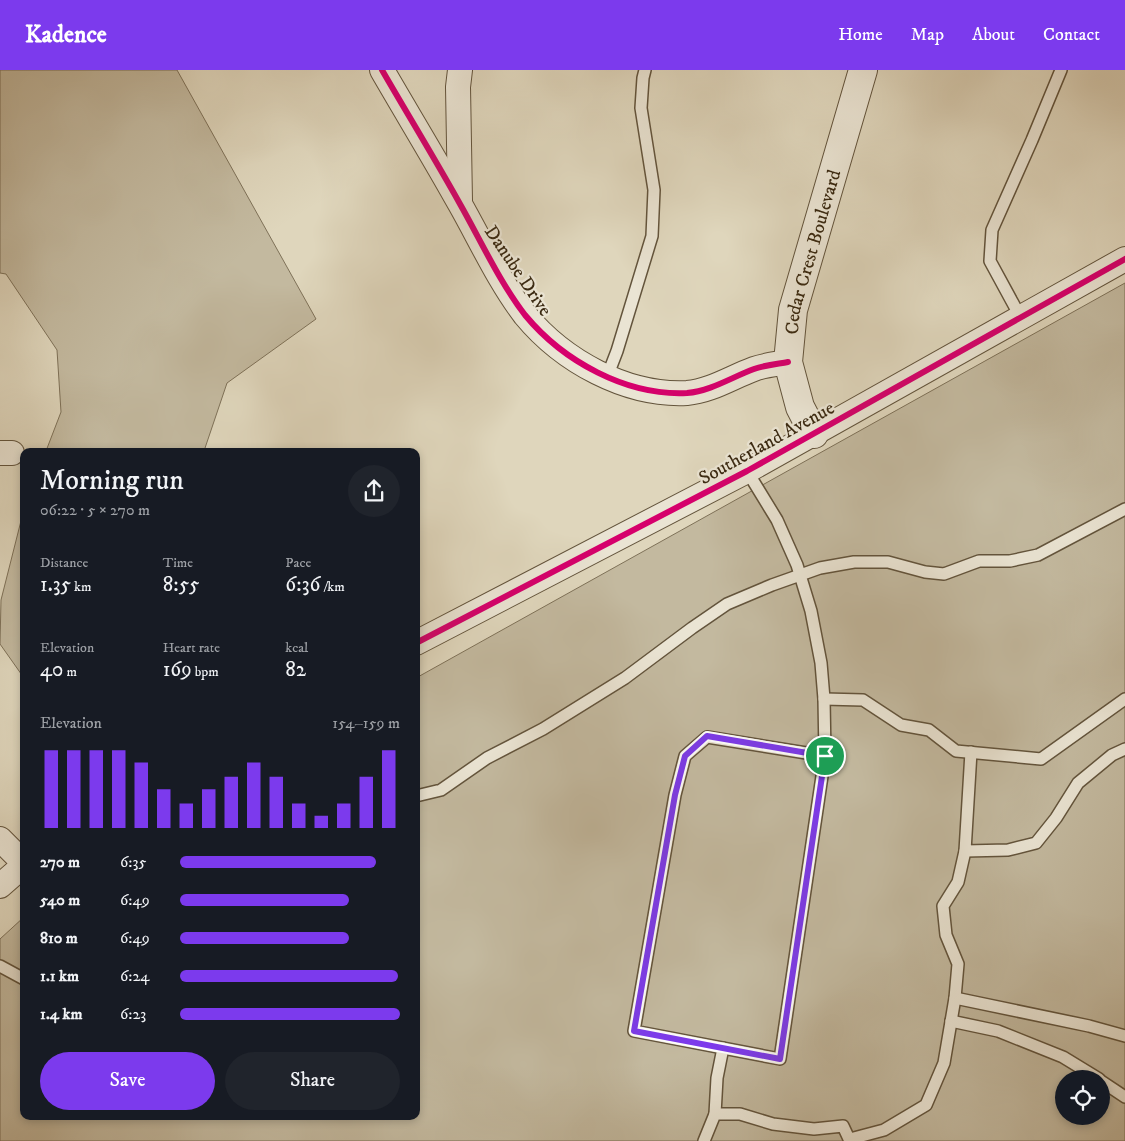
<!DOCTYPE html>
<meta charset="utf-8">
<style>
:root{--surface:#171b24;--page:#20242c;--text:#f1f3f6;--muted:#9ea1a6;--accent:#7c3aed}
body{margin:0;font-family:"IM FELL DW Pica",serif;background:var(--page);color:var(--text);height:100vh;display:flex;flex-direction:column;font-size:19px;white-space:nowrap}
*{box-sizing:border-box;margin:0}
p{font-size:16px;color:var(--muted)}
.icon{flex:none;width:28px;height:28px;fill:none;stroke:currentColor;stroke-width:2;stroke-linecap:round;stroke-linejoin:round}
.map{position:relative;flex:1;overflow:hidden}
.drawer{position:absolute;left:20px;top:378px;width:400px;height:672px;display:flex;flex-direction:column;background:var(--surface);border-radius:10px;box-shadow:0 2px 8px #0003}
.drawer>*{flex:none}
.fabs{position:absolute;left:1055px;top:1000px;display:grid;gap:10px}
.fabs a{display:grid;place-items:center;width:55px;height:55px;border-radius:50%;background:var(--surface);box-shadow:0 2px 8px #0003;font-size:25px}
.pin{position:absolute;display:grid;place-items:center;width:42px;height:42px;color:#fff;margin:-21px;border:2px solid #fff;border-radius:50%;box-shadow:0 1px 5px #0007}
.round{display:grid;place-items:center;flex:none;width:52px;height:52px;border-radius:26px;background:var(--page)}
.summary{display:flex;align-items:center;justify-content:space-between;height:85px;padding:0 20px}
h1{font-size:28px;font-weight:600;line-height:38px}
.stats{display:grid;grid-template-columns:repeat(3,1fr);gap:8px;height:85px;padding:5px 20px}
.stats div{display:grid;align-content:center}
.stats b{font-size:21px;font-weight:600}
.stats small{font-size:14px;font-weight:400}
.stats p{font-size:14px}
.chart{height:140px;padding:10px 20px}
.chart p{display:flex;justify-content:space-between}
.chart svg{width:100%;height:90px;margin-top:5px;stroke:var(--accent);stroke-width:6}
.button{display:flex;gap:10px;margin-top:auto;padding:10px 20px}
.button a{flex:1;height:58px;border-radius:30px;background:var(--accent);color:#fff;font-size:20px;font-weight:600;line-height:58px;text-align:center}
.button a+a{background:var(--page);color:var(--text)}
ul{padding:0 20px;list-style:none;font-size:16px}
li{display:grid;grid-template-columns:80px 60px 1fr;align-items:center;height:38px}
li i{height:12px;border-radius:6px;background:var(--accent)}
header{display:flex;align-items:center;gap:30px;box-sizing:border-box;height:70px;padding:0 25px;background:var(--accent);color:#fff}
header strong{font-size:24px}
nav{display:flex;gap:28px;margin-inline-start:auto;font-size:18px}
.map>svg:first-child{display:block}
</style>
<header>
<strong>Kadence</strong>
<nav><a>Home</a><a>Map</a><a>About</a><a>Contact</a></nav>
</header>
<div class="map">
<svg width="1125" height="1071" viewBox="0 0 1125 1071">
<rect width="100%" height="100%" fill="#dfd6bc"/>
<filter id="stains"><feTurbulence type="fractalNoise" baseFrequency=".004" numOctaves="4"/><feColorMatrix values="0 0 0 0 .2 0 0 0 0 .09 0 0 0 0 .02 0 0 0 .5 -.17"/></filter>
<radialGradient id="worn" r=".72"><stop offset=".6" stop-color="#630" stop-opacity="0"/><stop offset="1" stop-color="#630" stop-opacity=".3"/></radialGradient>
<g fill="#c3b99f" stroke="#7e7158" fill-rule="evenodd">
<path d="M0 0H177L316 249 227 313 204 381H46L61 342 57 280 6 204 0 203Z"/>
<path d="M1125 213V1071H0V869L24 847V1046H416V608ZM1064 1009H1101V1046H1064Z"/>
<path d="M24 439V608L0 574 1 530Z"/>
</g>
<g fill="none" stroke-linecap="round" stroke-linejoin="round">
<defs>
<g id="service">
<path d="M1021 248 990 191 992 160 1032 70 1061 0"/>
<path d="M607 307 617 281 652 166 654 120 641 38 643 8 645 0"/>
<path d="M747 401 777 450 797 495 811 541 821 593 824 629 825 686 780 989 634 961 675 725 685 686 707 667 825 686"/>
<path d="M824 629 863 630 901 655 929 660 956 681 1041 689 1125 629"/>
<path d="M971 682 965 781 1008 780 1036 773 1056 748 1078 713 1112 685 1125 679"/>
<path d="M416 726 441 720 487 688 543 659 625 608 692 558 727 534 772 515 820 498 854 492H888L925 502 944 504 979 491H1010L1038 485 1125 439"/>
<path d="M0 896 24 909"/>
<path d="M955 928 1089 956 1125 966"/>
<path d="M951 951 998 961 1063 987 1099 1009"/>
<path d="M1101 1011 1125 1027"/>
<path d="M715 1044 717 1008 723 978"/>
<path d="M850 1069 884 1060 926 1035 944 993 955 928 958 894 946 865 943 836 958 812 965 781"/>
<path d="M704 1071 715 1044H740L773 1054 814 1059 843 1056 850 1071"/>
</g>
<g id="minor">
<path d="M382 0C408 45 435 89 460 134 481 171 499 211 525 245 563 291 626 326 687 323 711 321 732 307 754 299 765 295 777 294 788 292"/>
<path d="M460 131 458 17 460 0"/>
<path d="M0 383H12"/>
<path d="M416 573 747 401 1125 189"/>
<path d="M0 769 24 793"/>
<path d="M0 816 24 795"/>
</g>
<g id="tertiary">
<path id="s1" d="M814 364 800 337 788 292 793 240 863 0"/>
</g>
</defs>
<use href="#service" stroke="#63543c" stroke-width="14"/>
<use href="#minor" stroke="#63543c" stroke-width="26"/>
<use href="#tertiary" stroke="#63543c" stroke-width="30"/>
<use href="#service" stroke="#eae4d3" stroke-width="11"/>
<use href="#minor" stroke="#eae4d3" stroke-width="24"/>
<use href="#tertiary" stroke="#eae4d3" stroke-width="28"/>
<defs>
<g id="cycleway">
<path d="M382 0C408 45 435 89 460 134 481 171 499 211 525 245 563 291 626 326 687 323 711 321 732 307 754 299 765 295 777 294 788 292"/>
<path d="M416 573 747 401 1125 189"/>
</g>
</defs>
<use href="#cycleway" stroke="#eae4d3" stroke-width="9"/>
<use href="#cycleway" stroke="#d6006c" stroke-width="6"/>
</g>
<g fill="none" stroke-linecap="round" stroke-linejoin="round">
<defs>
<path id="route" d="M707 666 825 686 780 989 634 961 675 725 685 686Z"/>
</defs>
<use href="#route" stroke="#fff" stroke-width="10"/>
<use href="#route" stroke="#7c3aed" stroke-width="6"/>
</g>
<g text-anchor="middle" stroke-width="4.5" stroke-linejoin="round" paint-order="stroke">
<g font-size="19" fill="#3a2911" stroke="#eae4d3">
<text dy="7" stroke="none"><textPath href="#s1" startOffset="190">Cedar Crest Boulevard</textPath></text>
<text transform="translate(519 200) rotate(56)" y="7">Danube Drive</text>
<text transform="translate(766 372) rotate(-29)" y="7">Southerland Avenue</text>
</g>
</g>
<rect width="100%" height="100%" filter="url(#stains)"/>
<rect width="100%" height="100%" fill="url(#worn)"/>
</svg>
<div class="fabs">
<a><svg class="icon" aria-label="locate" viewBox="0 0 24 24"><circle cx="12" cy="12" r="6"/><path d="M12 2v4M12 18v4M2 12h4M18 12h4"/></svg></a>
</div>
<div class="pin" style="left:825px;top:686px;background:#1e9e55"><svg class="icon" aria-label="arrive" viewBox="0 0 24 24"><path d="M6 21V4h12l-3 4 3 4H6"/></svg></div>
<section class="drawer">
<div class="summary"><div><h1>Morning run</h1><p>06:22 · 5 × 270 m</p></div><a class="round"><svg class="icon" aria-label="share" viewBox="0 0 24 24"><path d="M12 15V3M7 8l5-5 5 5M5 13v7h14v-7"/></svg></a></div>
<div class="stats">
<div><p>Distance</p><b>1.35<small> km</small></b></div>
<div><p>Time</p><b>8:55</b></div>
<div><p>Pace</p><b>6:36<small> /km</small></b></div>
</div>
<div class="stats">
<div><p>Elevation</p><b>40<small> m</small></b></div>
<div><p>Heart rate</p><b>169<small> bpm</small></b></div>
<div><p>kcal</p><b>82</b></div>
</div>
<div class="chart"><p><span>Elevation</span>154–159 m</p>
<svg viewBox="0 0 160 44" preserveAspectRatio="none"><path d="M5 44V6M15 44V6M25 44V6M35 44V6M45 44V12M55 44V25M65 44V32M75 44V25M85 44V19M95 44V12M105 44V19M115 44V32M125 44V38M135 44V32M145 44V19M155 44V6"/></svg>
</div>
<ul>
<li><b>270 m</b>6:35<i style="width:89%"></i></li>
<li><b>540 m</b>6:49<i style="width:77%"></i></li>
<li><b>810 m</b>6:49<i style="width:77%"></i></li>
<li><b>1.1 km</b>6:24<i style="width:99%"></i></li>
<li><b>1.4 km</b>6:23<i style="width:100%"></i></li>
</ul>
<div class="button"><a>Save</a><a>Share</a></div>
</section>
</div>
